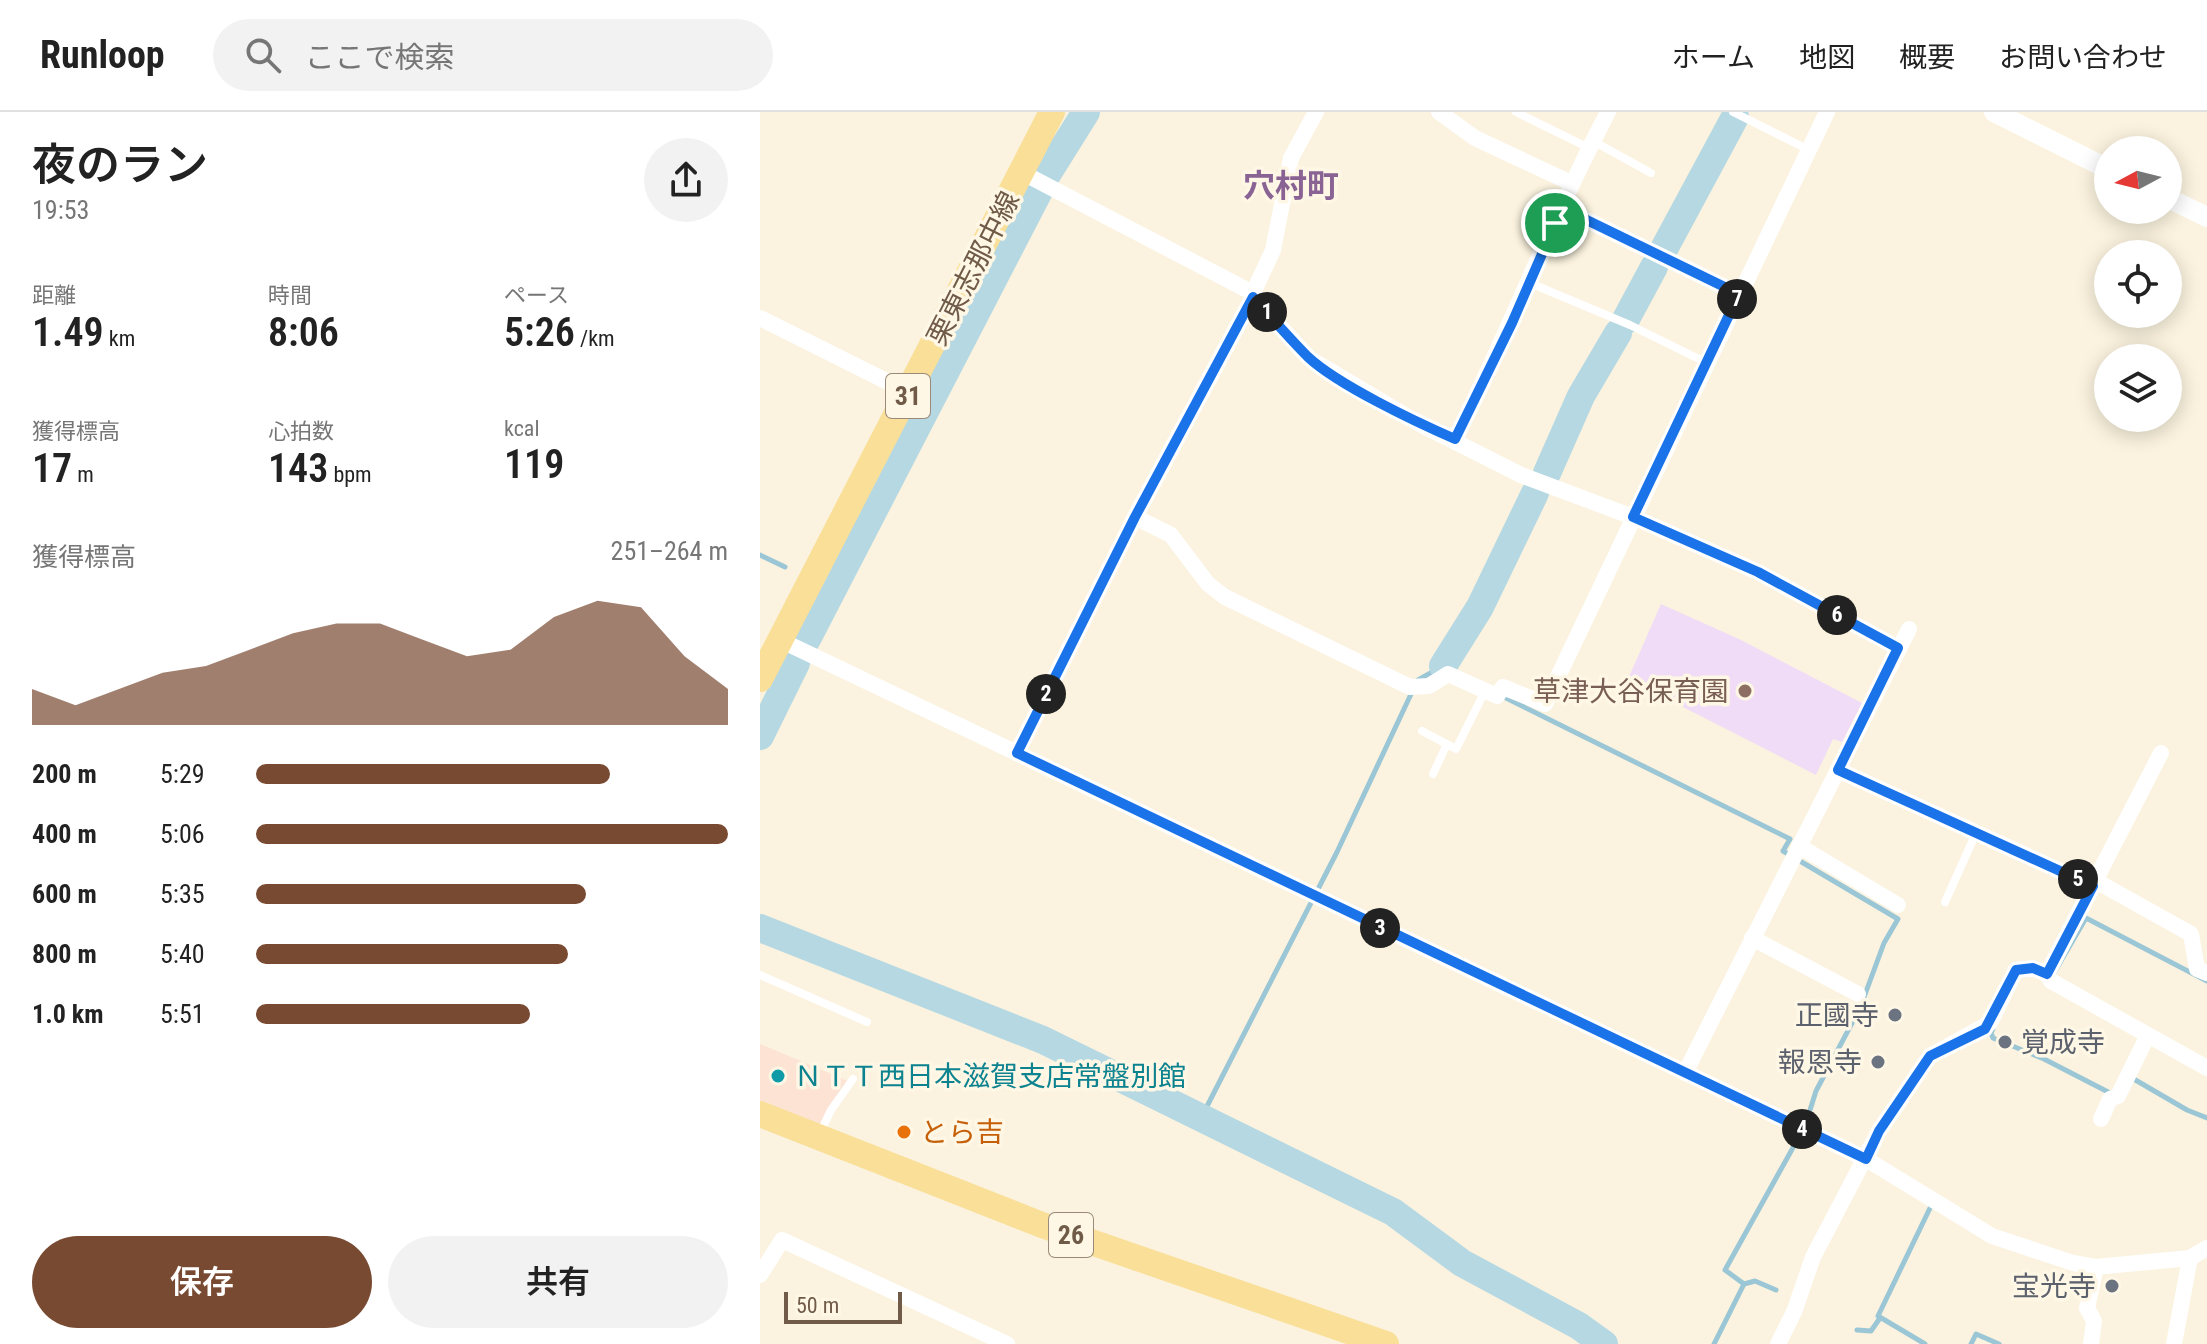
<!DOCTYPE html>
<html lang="ja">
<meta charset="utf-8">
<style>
:root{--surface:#fff;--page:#f2f2f2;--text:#222;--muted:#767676;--line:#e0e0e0;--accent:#794a32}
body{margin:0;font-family:"Roboto Condensed","Noto Sans JP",sans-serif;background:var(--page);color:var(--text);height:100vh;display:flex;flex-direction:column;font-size:30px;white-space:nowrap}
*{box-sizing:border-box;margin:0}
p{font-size:26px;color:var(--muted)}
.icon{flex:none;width:44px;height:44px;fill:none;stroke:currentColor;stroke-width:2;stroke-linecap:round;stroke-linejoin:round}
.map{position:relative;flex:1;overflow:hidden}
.side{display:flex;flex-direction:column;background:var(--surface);width:760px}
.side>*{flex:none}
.needle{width:52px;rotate:263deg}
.tools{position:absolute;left:1334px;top:24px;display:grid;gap:16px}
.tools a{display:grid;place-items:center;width:88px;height:88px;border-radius:50%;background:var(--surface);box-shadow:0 4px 20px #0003;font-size:40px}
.scale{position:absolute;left:24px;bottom:20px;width:118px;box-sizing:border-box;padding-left:8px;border:4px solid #705b48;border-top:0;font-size:22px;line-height:28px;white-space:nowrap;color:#705b48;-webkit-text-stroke:6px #fff7e5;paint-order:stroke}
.pin{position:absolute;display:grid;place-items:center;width:68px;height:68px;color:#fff;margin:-34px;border:4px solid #fff;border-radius:50%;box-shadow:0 2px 8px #0007}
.km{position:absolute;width:40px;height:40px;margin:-20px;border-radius:50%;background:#222;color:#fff;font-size:22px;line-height:40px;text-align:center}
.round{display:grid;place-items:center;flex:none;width:84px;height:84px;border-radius:42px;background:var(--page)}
.summary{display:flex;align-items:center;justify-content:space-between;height:136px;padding:0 32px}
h1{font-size:44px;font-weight:600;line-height:60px}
.metrics{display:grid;grid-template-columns:repeat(3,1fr);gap:12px;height:136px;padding:8px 32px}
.metrics div{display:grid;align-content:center}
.metrics b{font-size:40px;font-weight:600}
.metrics small{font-size:22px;font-weight:400}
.metrics p{font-size:22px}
.chart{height:224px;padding:16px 32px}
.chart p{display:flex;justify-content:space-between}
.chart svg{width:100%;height:144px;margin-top:8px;fill:var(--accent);opacity:.7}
.cta{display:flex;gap:16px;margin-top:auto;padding:16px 32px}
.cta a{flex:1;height:92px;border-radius:48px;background:var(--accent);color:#fff;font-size:32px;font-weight:600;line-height:92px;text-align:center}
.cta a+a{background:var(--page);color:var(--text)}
ul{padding:0 32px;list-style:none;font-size:26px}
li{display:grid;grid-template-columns:128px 96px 1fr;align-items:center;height:60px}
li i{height:20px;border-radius:10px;background:var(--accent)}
header{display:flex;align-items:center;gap:48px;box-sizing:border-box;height:112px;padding:0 40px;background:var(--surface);border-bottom:2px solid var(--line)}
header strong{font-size:38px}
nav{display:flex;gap:44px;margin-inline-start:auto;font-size:28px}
.search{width:560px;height:72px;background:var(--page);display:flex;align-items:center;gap:20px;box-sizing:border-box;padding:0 28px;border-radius:44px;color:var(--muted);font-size:30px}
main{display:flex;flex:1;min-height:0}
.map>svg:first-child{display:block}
</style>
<header>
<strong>Runloop</strong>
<div class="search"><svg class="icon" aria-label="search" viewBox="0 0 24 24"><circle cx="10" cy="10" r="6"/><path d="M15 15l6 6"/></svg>ここで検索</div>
<nav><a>ホーム</a><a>地図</a><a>概要</a><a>お問い合わせ</a></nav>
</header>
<main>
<section class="side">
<div class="summary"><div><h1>夜のラン</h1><p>19:53</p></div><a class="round"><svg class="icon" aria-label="share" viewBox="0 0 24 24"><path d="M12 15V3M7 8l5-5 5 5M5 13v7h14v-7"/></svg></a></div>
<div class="metrics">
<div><p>距離</p><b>1.49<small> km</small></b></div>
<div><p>時間</p><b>8:06</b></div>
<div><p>ペース</p><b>5:26<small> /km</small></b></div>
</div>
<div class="metrics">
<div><p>獲得標高</p><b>17<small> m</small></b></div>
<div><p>心拍数</p><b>143<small> bpm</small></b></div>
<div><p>kcal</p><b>119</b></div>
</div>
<div class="chart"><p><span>獲得標高</span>251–264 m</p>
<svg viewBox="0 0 160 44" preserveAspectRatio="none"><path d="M0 44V33L10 38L20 33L30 28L40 26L50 21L60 16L70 13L80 13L90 18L100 23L110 21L120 11L130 6L140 8L150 23L160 33V44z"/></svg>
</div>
<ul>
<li><b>200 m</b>5:29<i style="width:75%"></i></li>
<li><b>400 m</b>5:06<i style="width:100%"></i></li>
<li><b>600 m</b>5:35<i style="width:70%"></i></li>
<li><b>800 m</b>5:40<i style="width:66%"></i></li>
<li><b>1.0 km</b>5:51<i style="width:58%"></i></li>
</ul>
<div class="cta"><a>保存</a><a>共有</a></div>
</section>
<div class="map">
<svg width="1447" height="1232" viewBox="0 0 1447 1232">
<rect width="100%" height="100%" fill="#fbf3df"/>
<path fill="#fce3d3" d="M0 932 88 969 60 1013 0 989Z"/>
<path fill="#f0dcf7" d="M901 492 979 527 1102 591 1082 630 1073 627 1056 663 868 567Z"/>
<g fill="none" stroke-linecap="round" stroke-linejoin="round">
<g stroke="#9bc6d5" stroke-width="5">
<path d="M0 443 25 455"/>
<path d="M658 568 683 554 688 557"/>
<path d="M740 583 1030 727 1023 739 1138 807 1124 831 1100 896 1056 979 1045 1014 965 1158 984 1172 954 1232"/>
<path d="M1291 866 1326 806 1447 869"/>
<path d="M1235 913 1231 921 1233 926 1284 947 1352 982"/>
<path d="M1372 966 1427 998 1447 1006"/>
<path d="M441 1006 577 740 652 580"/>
<path d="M984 1172 995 1169 1016 1178"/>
<path d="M1097 1218 1111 1219 1120 1206"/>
<path d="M1165 1232 1118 1204 1171 1094"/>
<path d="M1211 1232 1216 1222 1239 1232"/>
</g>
<g stroke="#b5d8e3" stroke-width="28">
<path d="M286 64 326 0"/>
<path d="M905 135 975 5"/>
<path d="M865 209 894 155"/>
<path d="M787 361 821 284 858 221"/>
<path d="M47 527 279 79"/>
<path d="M683 554 720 495 775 381"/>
<path d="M0 624 36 551"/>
<path d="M0 816 283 928 633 1100 702 1151 819 1214 844 1232"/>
</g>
<g stroke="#fff" stroke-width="8">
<path d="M756 0 829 36"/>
<path d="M973 0 1049 38"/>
<path d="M833 29 891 61"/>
<path d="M770 171 870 213 947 251"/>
<path d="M662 619 696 637 725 579"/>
<path d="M673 662 687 632"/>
<path d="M1185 790 1216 721"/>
<path d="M0 863 107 910"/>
<path d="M60 1021 71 998 93 967"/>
</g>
<g stroke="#fff" stroke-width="16">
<path d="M679 0 715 26 811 71"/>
<path d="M261 60 493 181V185L549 246 658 311 761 363 873 405 998 460 1138 536"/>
<path d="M802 96 979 182"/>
<path d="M493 181 513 138 531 46 556 0"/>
<path d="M0 206 150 281"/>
<path d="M695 327C750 219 792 106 848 0"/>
<path d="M375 405 411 423 448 472 465 485 650 575 669 574 688 562 737 584 743 575 785 592 1067 0"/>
<path d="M20 528 1106 1047 1232 1124 1313 1151 1336 1155 1430 1146 1447 1136"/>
<path d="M257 641 375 405 493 185"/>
<path d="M1078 658 1333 774"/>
<path d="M1039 734 1138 793"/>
<path d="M1336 769 1431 822 1437 857 1447 861"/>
<path d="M992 826 1098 882"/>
<path d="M1287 862 1401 641"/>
<path d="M925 961 1149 517"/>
<path d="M1341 1007 1350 987 1358 984 1387 925"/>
<path d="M0 1163 22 1128 247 1232"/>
<path d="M1018 1232 1034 1200 1053 1145 1119 1019 1170 944 1230 911 1256 858C1270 856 1284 855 1291 869L1447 956"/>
<path d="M1331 1232 1334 1209 1327 1196 1336 1155"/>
<path d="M1414 1232 1430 1146"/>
</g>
<g stroke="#fff" stroke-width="20">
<path d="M1234 0 1348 57"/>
<path d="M1408 86 1447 105"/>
</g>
<g stroke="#f9df98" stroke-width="26">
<path d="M0 567 292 0"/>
<path d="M0 1002 282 1113 626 1232"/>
</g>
</g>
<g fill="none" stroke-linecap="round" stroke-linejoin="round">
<defs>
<path id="route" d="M802 96 979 182 873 405 998 460 1138 536 1078 658 1333 774 1287 862 1273 856 1256 858 1225 917 1170 944 1119 1019 1106 1047 257 641 375 405 493 185C511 205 529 226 548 245 578 273 656 310 695 327L752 211Z"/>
</defs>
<use href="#route" stroke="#fff" stroke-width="16"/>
<use href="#route" stroke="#1a73e8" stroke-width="10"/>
</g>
<circle fill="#8d6e63" stroke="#fff7e5" stroke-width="3" cx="985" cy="579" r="8"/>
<g fill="#6b7280" stroke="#fff7e5" stroke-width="3">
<circle cx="1135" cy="903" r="8"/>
<circle cx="1245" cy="930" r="8"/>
<circle cx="1118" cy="950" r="8"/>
<circle cx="1352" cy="1174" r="8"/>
</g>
<circle fill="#0f9aa8" stroke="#fff7e5" stroke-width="3" cx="18" cy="964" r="8"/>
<circle fill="#e8710a" stroke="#fff7e5" stroke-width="3" cx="144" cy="1020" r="8"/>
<g text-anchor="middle" stroke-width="7" stroke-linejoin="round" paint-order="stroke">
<g fill="#fff7e5" stroke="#9b8a77" stroke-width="2">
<rect x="126" y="262" width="44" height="44" rx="6"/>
<rect x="289" y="1101" width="44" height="44" rx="6"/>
</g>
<g font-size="26" font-weight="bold" fill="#705b48">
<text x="148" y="293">31</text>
<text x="311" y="1132">26</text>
</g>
<g font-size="28" fill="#705b48" stroke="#fff7e5">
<text transform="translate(213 156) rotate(-63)" y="10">栗東志那中線</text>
</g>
<g font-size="28" fill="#785e54" stroke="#fff7e5" text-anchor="end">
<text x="969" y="589">草津大谷保育園</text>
</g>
<g font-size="28" fill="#5b616d" stroke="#fff7e5" text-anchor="end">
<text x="1119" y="913">正國寺</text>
<text x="1261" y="940" text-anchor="start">覚成寺</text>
<text x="1102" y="960">報恩寺</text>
<text x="1336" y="1184">宝光寺</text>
</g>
<g font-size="28" fill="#0d838f" stroke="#fff7e5" text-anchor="start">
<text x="34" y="974">ＮＴＴ西日本滋賀支店常盤別館</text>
</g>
<g font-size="28" fill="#c56008" stroke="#fff7e5" text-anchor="start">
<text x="160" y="1030">とら吉</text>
</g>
<g font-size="32" font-weight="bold" fill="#896394" stroke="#fff7e5">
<text x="531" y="85">穴村町</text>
</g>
</g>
</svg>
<div class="tools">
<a><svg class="needle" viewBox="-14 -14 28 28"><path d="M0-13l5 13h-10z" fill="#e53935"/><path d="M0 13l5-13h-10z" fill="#767676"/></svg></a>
<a><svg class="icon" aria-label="locate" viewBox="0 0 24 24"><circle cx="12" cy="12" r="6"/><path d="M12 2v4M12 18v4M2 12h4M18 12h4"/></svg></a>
<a><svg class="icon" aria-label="layers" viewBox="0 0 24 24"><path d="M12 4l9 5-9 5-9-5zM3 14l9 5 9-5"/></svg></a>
</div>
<div class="scale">50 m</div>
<div class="pin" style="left:795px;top:111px;background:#1e9e55"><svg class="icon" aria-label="arrive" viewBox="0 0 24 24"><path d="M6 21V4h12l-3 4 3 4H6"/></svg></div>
<b class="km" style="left:507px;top:200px">1</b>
<b class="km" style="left:286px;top:582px">2</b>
<b class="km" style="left:620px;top:816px">3</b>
<b class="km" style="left:1042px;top:1017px">4</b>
<b class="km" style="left:1318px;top:767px">5</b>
<b class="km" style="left:1077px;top:503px">6</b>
<b class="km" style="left:977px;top:187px">7</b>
</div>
</main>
